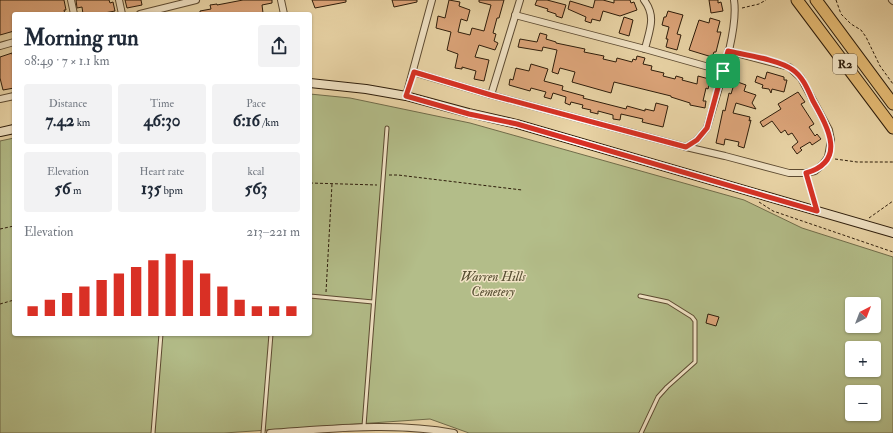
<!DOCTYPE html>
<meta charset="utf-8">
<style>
:root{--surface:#fff;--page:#f2f2f3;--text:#1f2937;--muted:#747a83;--accent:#d93025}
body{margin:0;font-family:"IM FELL Double Pica",serif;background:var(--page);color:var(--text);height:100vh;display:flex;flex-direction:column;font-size:15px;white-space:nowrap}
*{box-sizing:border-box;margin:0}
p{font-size:13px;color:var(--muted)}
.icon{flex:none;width:22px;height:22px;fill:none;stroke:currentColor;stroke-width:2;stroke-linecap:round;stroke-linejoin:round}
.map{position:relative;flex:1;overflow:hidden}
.details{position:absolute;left:12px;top:12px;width:300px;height:324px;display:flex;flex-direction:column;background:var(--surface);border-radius:4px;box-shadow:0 1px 3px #0004}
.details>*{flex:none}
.needle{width:26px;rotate:42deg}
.buttons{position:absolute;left:845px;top:297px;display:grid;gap:8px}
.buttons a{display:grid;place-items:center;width:36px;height:36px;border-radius:4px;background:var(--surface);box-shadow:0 1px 3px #0004;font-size:20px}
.pin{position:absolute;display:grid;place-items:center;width:34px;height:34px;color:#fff;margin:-17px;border-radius:8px;box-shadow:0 2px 6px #0006}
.round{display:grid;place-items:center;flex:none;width:42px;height:42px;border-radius:4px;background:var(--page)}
.summary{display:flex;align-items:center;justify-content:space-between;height:68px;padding:0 12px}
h1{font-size:22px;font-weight:700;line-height:30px}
.figures{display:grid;grid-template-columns:repeat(3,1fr);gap:6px;height:68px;padding:4px 12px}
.figures div{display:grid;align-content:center;border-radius:4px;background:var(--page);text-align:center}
.figures b{font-size:17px;font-weight:700}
.figures small{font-size:11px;font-weight:400}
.figures p{font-size:11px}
.chart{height:112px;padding:8px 12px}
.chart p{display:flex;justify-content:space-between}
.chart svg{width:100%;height:72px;margin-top:4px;stroke:var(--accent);stroke-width:6}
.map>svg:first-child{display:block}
</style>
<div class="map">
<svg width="893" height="433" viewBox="0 0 893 433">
<rect width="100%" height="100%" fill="#e9d4a6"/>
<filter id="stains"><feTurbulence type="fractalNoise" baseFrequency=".005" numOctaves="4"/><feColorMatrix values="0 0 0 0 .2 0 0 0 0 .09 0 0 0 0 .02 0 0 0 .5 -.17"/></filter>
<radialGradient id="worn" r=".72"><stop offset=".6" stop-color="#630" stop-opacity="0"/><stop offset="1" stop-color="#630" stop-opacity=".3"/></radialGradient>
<path fill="#b3bd89" stroke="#706c4a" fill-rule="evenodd" d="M310 94 350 98 470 123 744 200 802 228 893 257V433H469L430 419 224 433H0V141L14 138V334H310ZM852 304H874V326H852ZM852 348H874V370H852ZM852 392H874V414H852Z"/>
<g fill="#dda57a" stroke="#2d1c0a">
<path d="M0 0H64L66 10H64L65 14H14V31L0 35Z"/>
<path d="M76 0H109L110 3 113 2 115 11 99 14H83L82 7 77 8Z"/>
<path d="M125 0H141L142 5 127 8Z"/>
<path d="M243 0H272V3L262 5 263 13 256 14H200V11L211 9 210 5 217 4V5Z"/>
<path d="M312 0H346V2L315 8Z"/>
<path d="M392 0H417V2L394 7Z"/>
<path d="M449 0 460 2 459 6 470 10 467 21 461 19 458 32 470 35 472 28 484 31 491 5 479 2V0H504L499 18H497L493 33 496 34 494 41 498 43 495 50 479 45 475 57 489 60 484 81 474 79 476 71 462 67V69L455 68 458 54 447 50 451 32 436 28 438 16 445 18Z"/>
<path d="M537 0H547L566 5 562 18 556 16V14L547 11 548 9 535 5Z"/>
<path d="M595 0H603L614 3V0H630L631 3 634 2 637 10 620 16 603 11 600 21 592 19 591 23 585 21 586 17 568 9 570 1 593 8Z"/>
<path d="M709 0H718V3L721 2 723 11 711 13Z"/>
<path d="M668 11 683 15 677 34 681 35 677 50 666 47 668 39H666L669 27 662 25 664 17H666Z"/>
<path d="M624 17 633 20 629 36 619 33Z"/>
<path d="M710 18 720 21 717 32H721L716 52H714L712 57 689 50 699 20 709 23Z"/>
<path d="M540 33 547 35 546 39 556 42V43L585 49 584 52 604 56 603 59 616 62 617 58 632 62 633 59 636 60 637 56 645 58 643 64 652 66 651 70 664 73 663 76 675 79 676 76 683 78 682 80 697 84 698 76 709 79 708 81H710L708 89 706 88 703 101H706L705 108 690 105V103L671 97V96L614 82 611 93 572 82 575 72 560 68 558 74 552 72 557 50 543 47 542 51 518 47 520 39 537 42Z"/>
<path d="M12 53 14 63V88L3 90 0 78V57Z"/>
<path d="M531 64 548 69 544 81 563 86 562 90 584 96 583 98 626 109 627 106 645 111V109L654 111 656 103 668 106 663 127 642 122 643 119 621 114 620 120 613 119V115L598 111V114L590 112 591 110 582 108 583 105 571 102 570 105 565 103 566 97 553 93 551 99 544 97 546 92 531 88 530 91 509 85 510 79 513 80 516 68 529 71Z"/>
<path d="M767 72 784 77V80H787L784 92 772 89 771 93 769 89 762 88 763 85 755 82 757 76 765 79Z"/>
<path d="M735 81 746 85 744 91 756 95 752 103 756 109 736 103 733 113 750 117 749 121 751 120 744 148 738 146 739 142 725 139 724 145 716 143 723 110 725 111 729 93 731 94Z"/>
<path d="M798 92 805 102 801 104 814 124 809 127 815 136 817 134 821 139 812 145 810 142 800 148 802 150 797 154 792 147 798 142 792 133 788 135 785 130 781 133 772 121 763 127 760 122 781 109 778 104Z"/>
<path d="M708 314 719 317 716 326 706 323Z"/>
</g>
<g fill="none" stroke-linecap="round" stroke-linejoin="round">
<defs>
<g id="lane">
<path d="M310 296 373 302"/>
<path d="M640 296 668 302 692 317 695 321V362L667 387 658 397 641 433"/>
<path d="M364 426 387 128"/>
<path d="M153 433 161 334"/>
<path d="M263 433 271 334"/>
</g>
<g id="street">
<path d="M71 0 74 14"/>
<path d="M119 0 122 14"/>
<path d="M281 0 284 14"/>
<path d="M644 0C657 17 649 31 645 49L723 71"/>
<path d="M892 0 893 1"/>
<path d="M140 14 196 0"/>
<path d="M515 15 645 49"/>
<path d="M0 46 14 42"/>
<path d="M413 72 491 95 686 147 697 140 707 128C716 95 739 32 734 0"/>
<path d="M491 95 520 0"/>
<path d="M406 96 432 0"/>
<path d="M0 99 14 96"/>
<path d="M686 147 725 156 789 173H806L815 171 823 164 828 157 831 140 829 130 801 78 789 67 728 51"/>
<path d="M270 433C332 429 392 422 454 433"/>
</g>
<g id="secondary">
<path d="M310 83 366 89 406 96 469 113 517 124 893 233"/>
<path d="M0 132 14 129"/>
</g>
<g id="highway">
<path d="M797 0 893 128"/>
<path d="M816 0 893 104"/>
</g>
</defs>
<use href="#lane" stroke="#5c4a31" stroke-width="5"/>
<use href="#street" stroke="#5c4a31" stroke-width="8"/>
<use href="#secondary" stroke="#2d1c0a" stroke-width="10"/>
<use href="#highway" stroke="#2d1c0a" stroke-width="13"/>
<g stroke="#2d1c0a" stroke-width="1" stroke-dasharray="3 2" stroke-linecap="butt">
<path d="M836 0 841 14 851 24 861 30 866 37 880 66 893 84"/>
<path d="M742 8 759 4 766 0"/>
<path d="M835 159 857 162H893"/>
<path d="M389 175H398L522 190"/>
<path d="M807 180 814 201"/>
<path d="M310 183 377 185"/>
<path d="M759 202 773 211 893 252"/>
<path d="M869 218 893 201"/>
<path d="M0 229 14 226"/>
<path d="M326 292 332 184"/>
<path d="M0 304 14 300"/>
</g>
<use href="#lane" stroke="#f1e3c5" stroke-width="3"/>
<use href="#street" stroke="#f1e3c5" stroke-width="6"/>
<use href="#secondary" stroke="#f1e3c5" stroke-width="8"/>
<use href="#highway" stroke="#e4ba73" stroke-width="11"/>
</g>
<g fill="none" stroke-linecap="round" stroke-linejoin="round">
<defs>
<path id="route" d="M728 51C746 55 780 60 793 70 803 77 808 90 813 101 827 126 848 161 806 173L817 211 517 124 469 114 406 96 414 72 491 95 686 147 697 140 707 128Z"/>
</defs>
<use href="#route" stroke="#fff" stroke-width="8"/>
<use href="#route" stroke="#d93025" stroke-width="5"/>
</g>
<g text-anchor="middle" stroke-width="3" stroke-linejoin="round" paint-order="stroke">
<rect fill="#f1e3c5" stroke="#685842" stroke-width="1" x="833" y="54" width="24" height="20" rx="3"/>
<g font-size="12" font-weight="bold" fill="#2d1c0a">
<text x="845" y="68">R2</text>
</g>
<g font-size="13" font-style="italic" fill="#554c30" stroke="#f1e3c5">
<text x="493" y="281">Warren Hills<tspan x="493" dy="15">Cemetery</tspan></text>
</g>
</g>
<rect width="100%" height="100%" filter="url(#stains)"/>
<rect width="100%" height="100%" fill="url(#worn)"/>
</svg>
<div class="buttons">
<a><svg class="needle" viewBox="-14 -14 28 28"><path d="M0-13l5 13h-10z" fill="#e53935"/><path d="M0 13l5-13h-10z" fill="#747a83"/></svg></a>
<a>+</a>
<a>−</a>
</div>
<div class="pin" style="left:723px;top:71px;background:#1e9e55"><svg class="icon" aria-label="arrive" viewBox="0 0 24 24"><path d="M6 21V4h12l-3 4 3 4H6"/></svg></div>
<section class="details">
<div class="summary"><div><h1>Morning run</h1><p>08:49 · 7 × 1.1 km</p></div><a class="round"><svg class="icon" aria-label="share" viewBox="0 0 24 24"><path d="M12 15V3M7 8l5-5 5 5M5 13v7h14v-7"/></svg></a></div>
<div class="figures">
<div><p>Distance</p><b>7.42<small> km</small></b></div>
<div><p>Time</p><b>46:30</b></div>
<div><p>Pace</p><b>6:16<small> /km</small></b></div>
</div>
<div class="figures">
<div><p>Elevation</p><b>56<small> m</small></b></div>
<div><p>Heart rate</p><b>135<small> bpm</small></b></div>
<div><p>kcal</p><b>563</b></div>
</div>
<div class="chart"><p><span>Elevation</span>213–221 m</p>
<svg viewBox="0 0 160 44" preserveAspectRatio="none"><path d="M5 44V38M15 44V34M25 44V30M35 44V26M45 44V22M55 44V18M65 44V14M75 44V10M85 44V6M95 44V10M105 44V18M115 44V26M125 44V34M135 44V38M145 44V38M155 44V38"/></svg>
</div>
</section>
</div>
